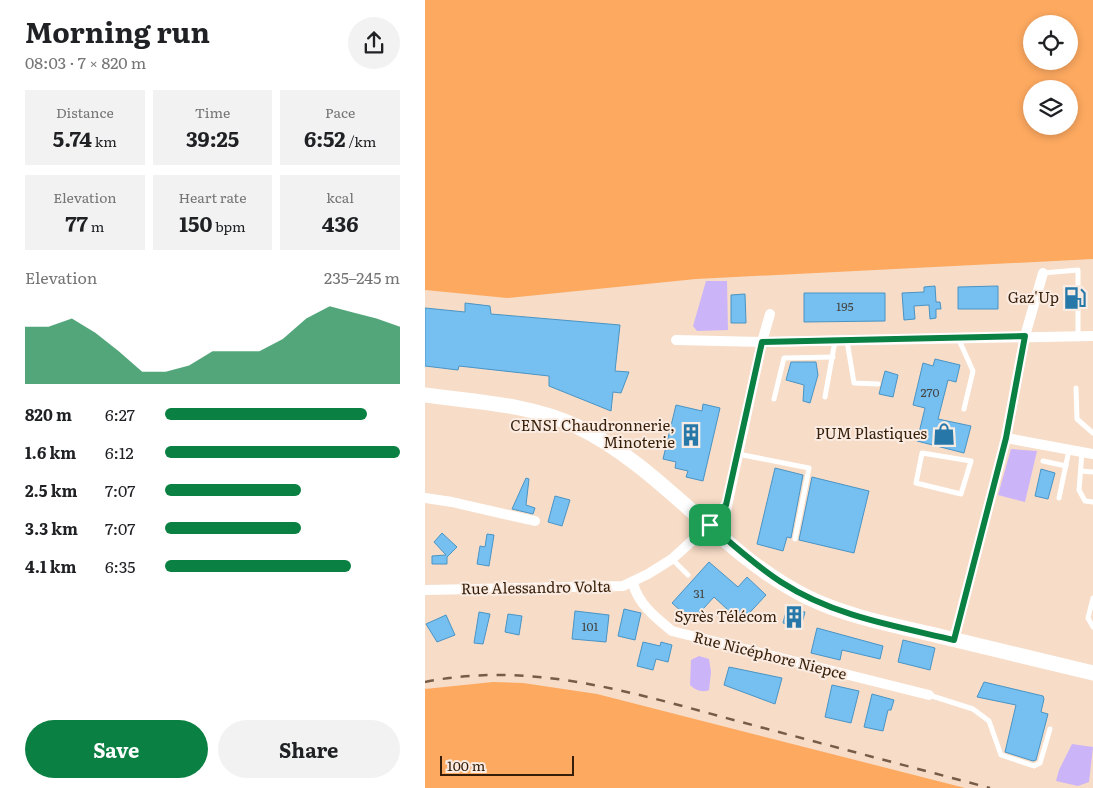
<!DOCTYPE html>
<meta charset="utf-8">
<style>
:root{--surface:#fff;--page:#f2f2f2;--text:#202124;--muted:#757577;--accent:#0b8043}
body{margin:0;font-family:Literata,serif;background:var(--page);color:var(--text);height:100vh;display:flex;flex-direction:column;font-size:19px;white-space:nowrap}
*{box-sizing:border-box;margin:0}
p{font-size:16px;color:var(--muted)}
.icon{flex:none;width:28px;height:28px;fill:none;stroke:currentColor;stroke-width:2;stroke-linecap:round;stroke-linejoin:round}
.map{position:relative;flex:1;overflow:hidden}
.side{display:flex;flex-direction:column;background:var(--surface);width:425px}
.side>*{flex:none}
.tools{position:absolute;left:598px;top:15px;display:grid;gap:10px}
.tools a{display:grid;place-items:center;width:55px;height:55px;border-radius:50%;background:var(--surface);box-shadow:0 2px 8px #0003;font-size:25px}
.scale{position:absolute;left:15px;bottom:12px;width:134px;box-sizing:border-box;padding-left:5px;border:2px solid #371e08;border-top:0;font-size:14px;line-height:18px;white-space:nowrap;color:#371e08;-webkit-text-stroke:4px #faece2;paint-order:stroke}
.pin{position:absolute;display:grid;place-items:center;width:42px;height:42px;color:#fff;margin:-21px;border-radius:10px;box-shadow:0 2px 8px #0006}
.round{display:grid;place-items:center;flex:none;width:52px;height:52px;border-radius:26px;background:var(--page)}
.head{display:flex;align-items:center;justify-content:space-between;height:85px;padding:0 25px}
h1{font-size:28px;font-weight:700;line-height:38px}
.stats{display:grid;grid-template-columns:repeat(3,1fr);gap:8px;height:85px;padding:5px 25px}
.stats div{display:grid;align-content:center;border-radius:0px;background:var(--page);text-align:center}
.stats b{font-size:21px;font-weight:700}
.stats small{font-size:14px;font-weight:400}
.stats p{font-size:14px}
.chart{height:140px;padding:10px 25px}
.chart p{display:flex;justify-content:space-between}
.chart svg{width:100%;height:90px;margin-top:5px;fill:var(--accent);opacity:.7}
.button{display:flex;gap:10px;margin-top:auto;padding:10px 25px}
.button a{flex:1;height:58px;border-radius:30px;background:var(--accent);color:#fff;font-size:20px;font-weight:700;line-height:58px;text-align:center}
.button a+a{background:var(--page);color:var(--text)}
ul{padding:0 25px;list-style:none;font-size:16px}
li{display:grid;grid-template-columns:80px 60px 1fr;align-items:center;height:38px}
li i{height:12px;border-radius:6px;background:var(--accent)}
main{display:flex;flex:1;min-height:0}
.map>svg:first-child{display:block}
</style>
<main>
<section class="side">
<div class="head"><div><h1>Morning run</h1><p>08:03 · 7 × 820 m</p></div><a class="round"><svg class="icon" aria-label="share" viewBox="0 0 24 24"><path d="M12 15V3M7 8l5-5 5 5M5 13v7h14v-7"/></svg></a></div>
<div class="stats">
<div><p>Distance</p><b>5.74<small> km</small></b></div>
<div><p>Time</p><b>39:25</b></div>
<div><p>Pace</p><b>6:52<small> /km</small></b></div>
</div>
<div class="stats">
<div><p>Elevation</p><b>77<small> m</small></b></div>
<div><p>Heart rate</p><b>150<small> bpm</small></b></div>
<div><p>kcal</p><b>436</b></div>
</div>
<div class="chart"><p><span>Elevation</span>235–245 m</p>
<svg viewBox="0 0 160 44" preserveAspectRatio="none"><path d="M0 44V16L10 16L20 12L30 19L40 28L50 38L60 38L70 35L80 28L90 28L100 28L110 22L120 12L130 6L140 9L150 12L160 16V44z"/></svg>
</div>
<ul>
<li><b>820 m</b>6:27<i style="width:86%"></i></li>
<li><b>1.6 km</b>6:12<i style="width:100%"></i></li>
<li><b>2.5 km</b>7:07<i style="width:58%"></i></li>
<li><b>3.3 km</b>7:07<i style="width:58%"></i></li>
<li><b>4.1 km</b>6:35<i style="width:79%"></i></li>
</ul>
<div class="button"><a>Save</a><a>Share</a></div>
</section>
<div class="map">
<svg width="668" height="788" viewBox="0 0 668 788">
<rect width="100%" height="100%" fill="#f7dcc7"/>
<g fill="#fda960" fill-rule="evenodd">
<path d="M0 0H668V259L271 279 82 298 0 290ZM606 24H644V61H606ZM606 89H644V126H606Z"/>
<path d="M68 682 98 683 172 694 540 788H0V689Z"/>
</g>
<g fill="#ccb4f9">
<path d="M281 281H302L303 330 272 331 268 326Z"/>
<path d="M586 449 612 451 600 502 573 495Z"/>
<path d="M274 656 284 659 286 672 284 690C277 693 270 690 265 685L266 660Z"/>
<path d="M647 744 668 747 664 782 653 786 631 781 634 770Z"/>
</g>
<g fill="#75bff1" stroke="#4a94c4">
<path d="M510 286 511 302H515L516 309H511V318L505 319 504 305 489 306 490 319 479 320 477 293 499 292V287Z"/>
<path d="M573 286V309H533V287Z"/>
<path d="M379 293H460V321L379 322Z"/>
<path d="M320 294 321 323H306V295Z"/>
<path d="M40 303 65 306 66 314 195 325 190 371 204 372 196 393 188 392 186 411 124 386V376L34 366 33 370 0 366V308L40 312Z"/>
<path d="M510 359 535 365 531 382 523 380 513 419 546 426 539 453 492 441 500 408 488 405 498 363 508 366Z"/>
<path d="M366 362H391L393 375 385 403 378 401 379 385 361 380Z"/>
<path d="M460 371 473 375 468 397 454 394Z"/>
<path d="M278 404 295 408 278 481 261 477 263 471 250 468 251 462 238 459 251 405 277 411Z"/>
<path d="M350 468 378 475 366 538 362 537 358 551 332 544Z"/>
<path d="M616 469 630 473 623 499 610 496Z"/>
<path d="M387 477 444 491 429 553 374 540Z"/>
<path d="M101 478 104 479 101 505 110 508 108 514 87 509Z"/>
<path d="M130 496 145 500 137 526 123 522Z"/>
<path d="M17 533 32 547 22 557V564H7V556L21 555 9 542Z"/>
<path d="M62 534 69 535 64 566 52 564 55 546 60 547Z"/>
<path d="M284 562 313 587 322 577 341 595 316 622 289 597 267 621 247 603Z"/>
<path d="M362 608 380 612 376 627 358 623Z"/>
<path d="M199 609 216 613 210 640 193 636Z"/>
<path d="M150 611 184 615 181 642 147 639Z"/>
<path d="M54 612 65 614 58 644 49 643Z"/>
<path d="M83 614 97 616 94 635 80 632Z"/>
<path d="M21 615 30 635 12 642 1 624Z"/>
<path d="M392 628 458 646 455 659 417 650 415 660 386 653Z"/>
<path d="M478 640 510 648 505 670 473 662Z"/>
<path d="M218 642 235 646 236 642 247 645 243 662 231 659 228 670 212 666Z"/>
<path d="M304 667 357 678 350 704 299 685Z"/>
<path d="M559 682 618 696 619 699 616 712 623 714 611 760 608 761 580 752 591 705 552 697Z"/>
<path d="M407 685 434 691 426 723 400 717Z"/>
<path d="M447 694 469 700 466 710H463L458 731 439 727Z"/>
</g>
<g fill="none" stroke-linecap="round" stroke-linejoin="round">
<g stroke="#fff" stroke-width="5">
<path d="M618 273 653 270V336"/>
<path d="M534 340 548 371 539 409"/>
<path d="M422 341 429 383 453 384"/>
<path d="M651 388 652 419 668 433"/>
<path d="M400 397 410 341"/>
<path d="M349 399 359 358 408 357"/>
<path d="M657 452 654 490 660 501 668 502"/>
<path d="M497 453 546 461 536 494 491 483Z"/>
<path d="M313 454 384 468 370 539"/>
<path d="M618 461 641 466"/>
<path d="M656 471 668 472"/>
<path d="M634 498 644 450"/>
<path d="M247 559 263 575"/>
<path d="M668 598 663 618 668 627"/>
<path d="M504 695 548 709 564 721 576 755 609 766 615 763 625 729"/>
</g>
<g stroke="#fff" stroke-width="10">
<path d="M251 340 337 342 345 314"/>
<path d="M581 438 668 454"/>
<path d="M0 498 27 502 110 521"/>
<path d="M268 540 275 526 298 525 337 342 668 336"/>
<path d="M208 583C213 604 231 618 247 631L504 695"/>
<path d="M0 590 198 586 223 574 247 559 268 540 288 534 285 519 301 505"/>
<path d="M529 640 581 438 600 336 618 273"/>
</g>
<path stroke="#fff" stroke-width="15" d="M0 395C50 402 105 404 151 426 239 468 297 556 384 598 424 617 468 625 510 635 563 648 615 660 668 673"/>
<path stroke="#775d47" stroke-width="2.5" stroke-dasharray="9 9" stroke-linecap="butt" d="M0 682C108 660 212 694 316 722 399 744 482 766 565 788"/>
</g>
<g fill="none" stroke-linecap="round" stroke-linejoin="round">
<defs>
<path id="route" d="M285 525 275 526 268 540 288 534 285 519 301 505 337 342 600 336 581 438 529 640C470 626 408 616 356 582 331 566 308 545 285 525"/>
</defs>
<use href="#route" stroke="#fff" stroke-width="10"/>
<use href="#route" stroke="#0b8043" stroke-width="6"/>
</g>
<defs>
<symbol id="fuel-bare" viewBox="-9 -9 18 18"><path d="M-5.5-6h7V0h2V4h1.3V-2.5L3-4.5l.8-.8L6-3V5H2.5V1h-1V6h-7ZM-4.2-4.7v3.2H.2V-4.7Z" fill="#2778a9" stroke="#faece2" stroke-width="2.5" paint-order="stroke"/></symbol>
<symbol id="shop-bare" viewBox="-9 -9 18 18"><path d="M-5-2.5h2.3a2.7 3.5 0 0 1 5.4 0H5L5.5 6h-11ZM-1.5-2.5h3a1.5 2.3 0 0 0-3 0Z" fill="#2778a9" stroke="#faece2" stroke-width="2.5" paint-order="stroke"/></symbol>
<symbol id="building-bare" viewBox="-9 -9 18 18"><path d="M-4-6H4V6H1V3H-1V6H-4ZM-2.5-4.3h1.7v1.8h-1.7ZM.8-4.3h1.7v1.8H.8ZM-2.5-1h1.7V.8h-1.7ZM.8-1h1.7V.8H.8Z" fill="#2778a9" stroke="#faece2" stroke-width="2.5" paint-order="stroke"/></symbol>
</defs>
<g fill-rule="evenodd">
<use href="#fuel-bare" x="634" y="282" width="32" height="32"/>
<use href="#shop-bare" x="503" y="418" width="32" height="32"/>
<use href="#building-bare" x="250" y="419" width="32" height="32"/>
<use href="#building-bare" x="353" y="601" width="32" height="32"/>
</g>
<g text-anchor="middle" stroke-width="4" stroke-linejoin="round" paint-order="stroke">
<g font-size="12" fill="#464642">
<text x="420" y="311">195</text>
<text x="505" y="397">270</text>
<text x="274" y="598">31</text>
<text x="165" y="631">101</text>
</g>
<g font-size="15" fill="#371e08" stroke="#faece2" text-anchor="end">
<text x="634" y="303">Gaz'Up</text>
<text x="250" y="431">CENSI Chaudronnerie,<tspan x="250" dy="17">Minoterie</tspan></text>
<text x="502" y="439">PUM Plastiques</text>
<text x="352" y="622">Syrès Télécom</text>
</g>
<g font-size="15" fill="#371e08" stroke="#faece2">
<text transform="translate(111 588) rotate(-1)" y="5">Rue Alessandro Volta</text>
<text transform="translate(345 656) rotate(14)" y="5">Rue Nicéphore Niepce</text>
</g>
</g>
</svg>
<div class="tools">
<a><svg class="icon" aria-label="locate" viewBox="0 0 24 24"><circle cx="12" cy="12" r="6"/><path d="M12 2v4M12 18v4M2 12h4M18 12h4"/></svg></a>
<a><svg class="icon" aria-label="layers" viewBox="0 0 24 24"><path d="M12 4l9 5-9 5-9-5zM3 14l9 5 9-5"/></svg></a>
</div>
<div class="scale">100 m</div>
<div class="pin" style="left:285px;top:525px;background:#1e9e55"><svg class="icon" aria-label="arrive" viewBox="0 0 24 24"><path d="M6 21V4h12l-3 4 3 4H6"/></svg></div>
</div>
</main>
